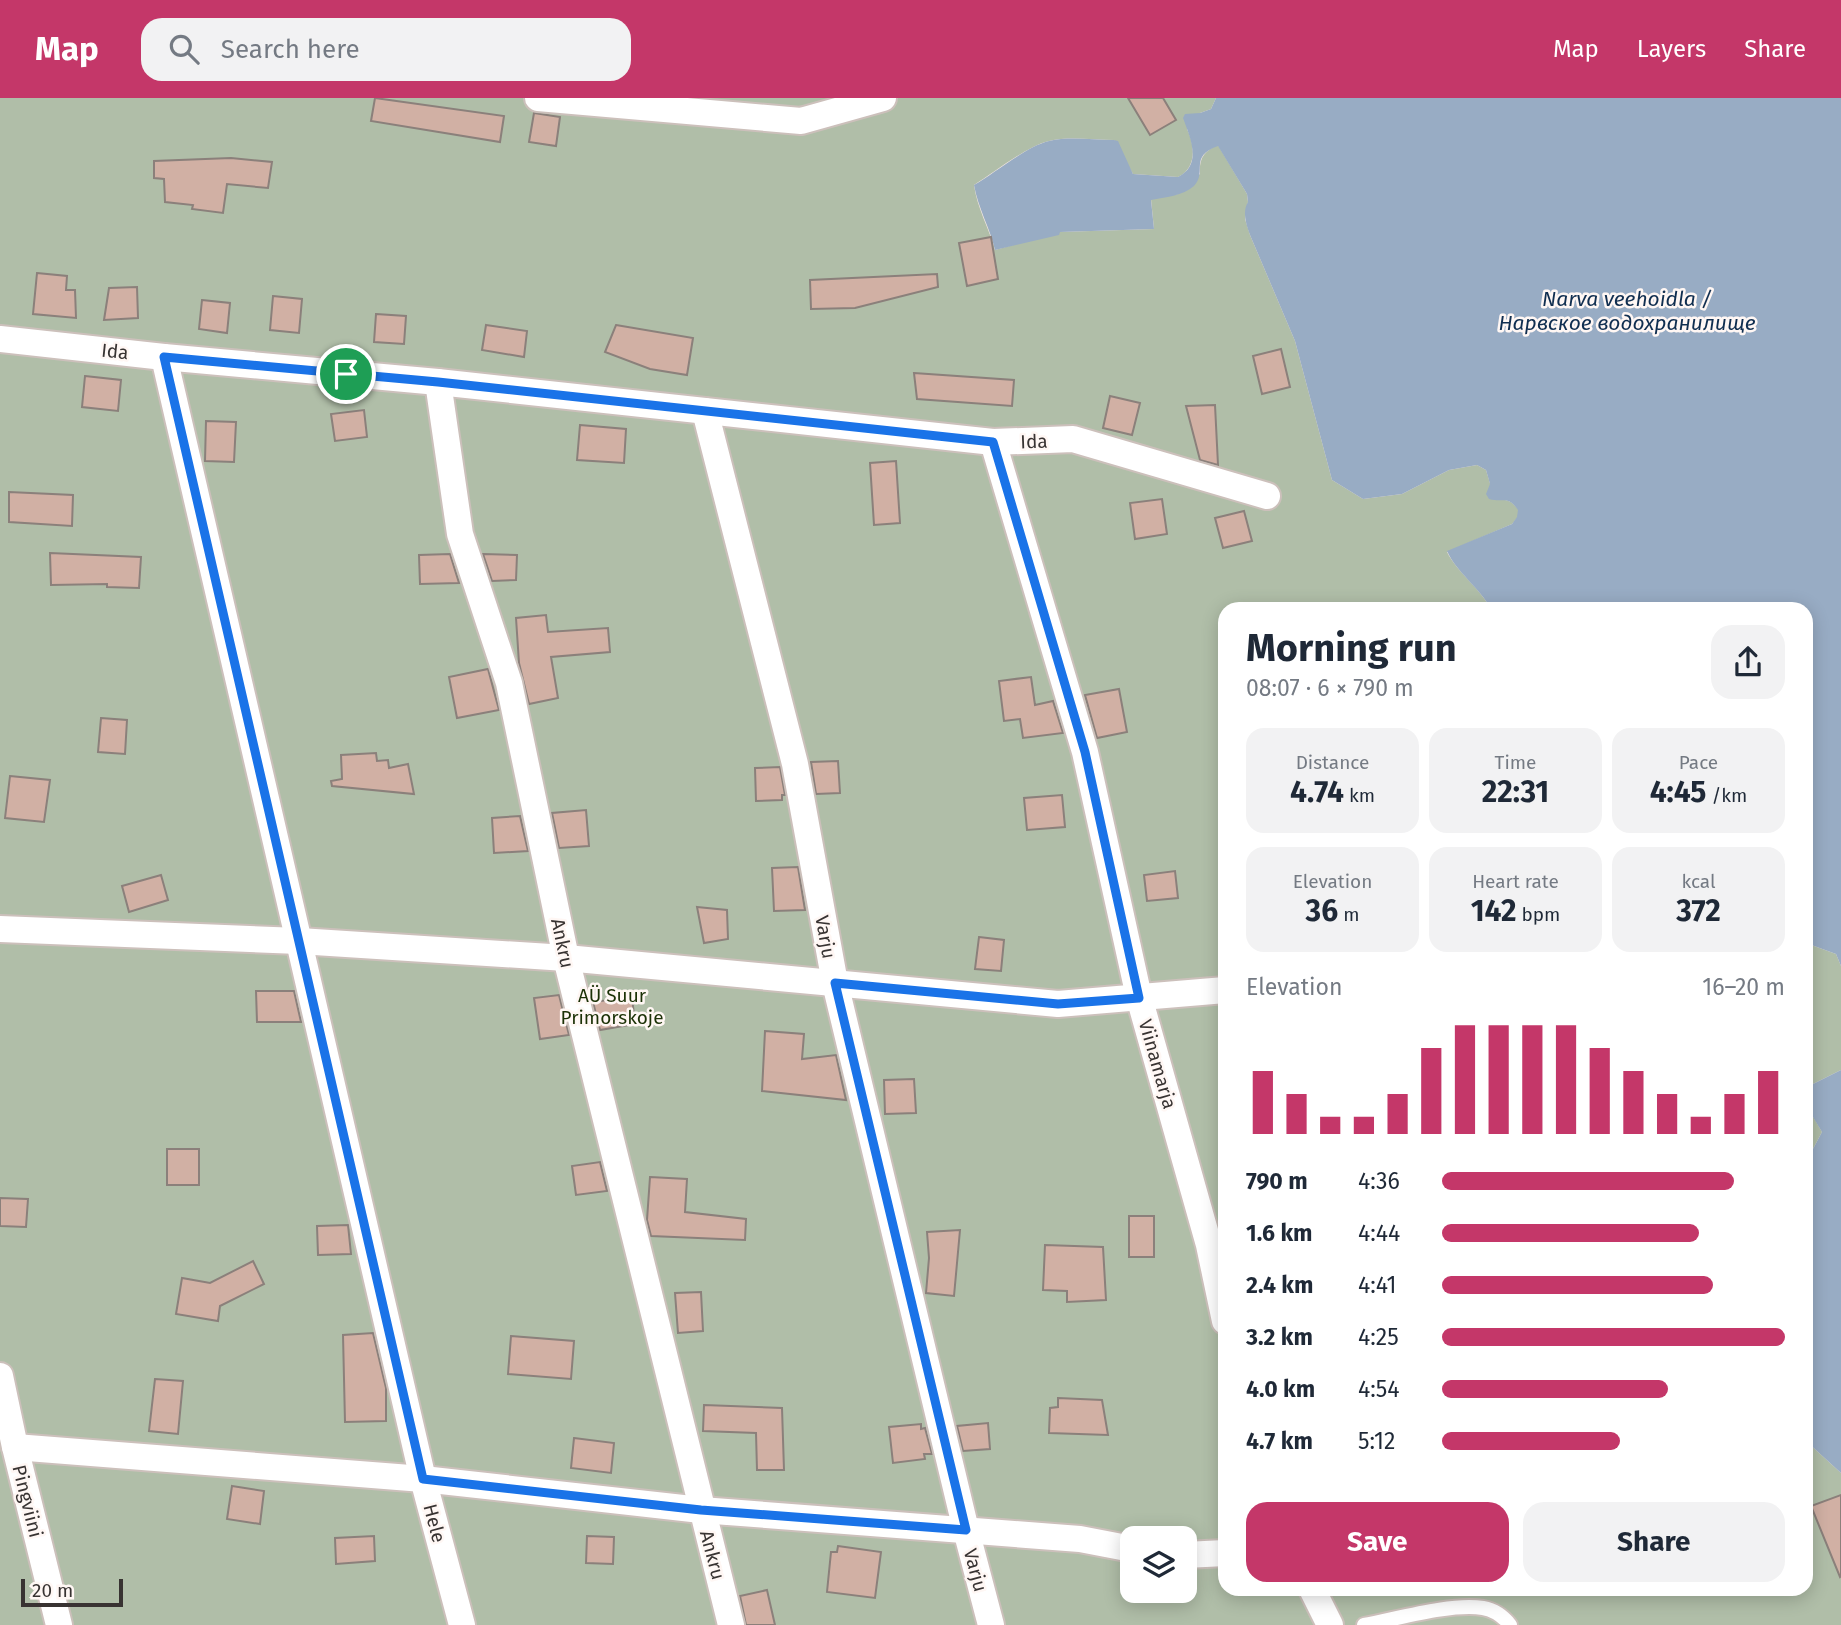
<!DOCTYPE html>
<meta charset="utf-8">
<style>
:root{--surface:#fff;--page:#f2f2f3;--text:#1f2937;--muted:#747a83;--accent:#c43769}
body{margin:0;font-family:"Fira Sans",sans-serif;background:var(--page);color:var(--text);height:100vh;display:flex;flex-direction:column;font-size:26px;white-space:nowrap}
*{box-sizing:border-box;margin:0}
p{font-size:23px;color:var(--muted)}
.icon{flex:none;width:38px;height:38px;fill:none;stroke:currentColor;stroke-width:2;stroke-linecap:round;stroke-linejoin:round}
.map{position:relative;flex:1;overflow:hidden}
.panel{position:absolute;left:1218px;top:504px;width:595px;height:994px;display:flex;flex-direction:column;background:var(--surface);border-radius:21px;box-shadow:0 4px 18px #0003}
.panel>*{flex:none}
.fabs{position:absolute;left:1120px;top:1428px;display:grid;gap:14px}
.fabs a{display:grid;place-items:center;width:77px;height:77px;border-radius:14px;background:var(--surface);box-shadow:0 4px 18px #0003;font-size:35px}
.scale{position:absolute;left:21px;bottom:18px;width:102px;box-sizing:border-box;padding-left:7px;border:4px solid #383332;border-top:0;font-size:19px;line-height:24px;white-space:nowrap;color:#383332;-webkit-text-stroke:5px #fff7f4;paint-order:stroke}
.pin{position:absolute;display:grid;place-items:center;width:60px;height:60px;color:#fff;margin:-30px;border:4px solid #fff;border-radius:50%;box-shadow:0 2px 7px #0007}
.round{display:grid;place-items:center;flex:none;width:74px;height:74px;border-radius:21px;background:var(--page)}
.overview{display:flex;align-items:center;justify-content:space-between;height:119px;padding:0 28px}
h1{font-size:38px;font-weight:700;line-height:52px}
.figures{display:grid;grid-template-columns:repeat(3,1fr);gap:10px;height:119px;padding:7px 28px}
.figures div{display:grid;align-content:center;border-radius:18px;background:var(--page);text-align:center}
.figures b{font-size:30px;font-weight:700}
.figures small{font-size:19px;font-weight:400}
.figures p{font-size:19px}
.chart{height:196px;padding:14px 28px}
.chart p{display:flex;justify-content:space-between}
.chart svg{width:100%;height:126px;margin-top:7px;stroke:var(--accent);stroke-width:6}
.action{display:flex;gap:14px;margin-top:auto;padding:14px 28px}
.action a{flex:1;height:80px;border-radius:21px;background:var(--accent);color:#fff;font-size:28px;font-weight:700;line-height:80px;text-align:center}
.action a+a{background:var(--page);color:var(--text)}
ul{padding:0 28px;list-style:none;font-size:23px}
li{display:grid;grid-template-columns:112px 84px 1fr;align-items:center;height:52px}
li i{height:18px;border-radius:9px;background:var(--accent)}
header{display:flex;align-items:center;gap:42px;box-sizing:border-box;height:98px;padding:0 35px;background:var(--accent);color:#fff}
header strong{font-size:33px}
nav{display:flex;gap:38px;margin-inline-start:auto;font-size:24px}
.search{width:490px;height:63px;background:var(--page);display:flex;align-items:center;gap:18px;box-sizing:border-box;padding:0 24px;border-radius:21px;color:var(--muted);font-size:26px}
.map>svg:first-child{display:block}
</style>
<header>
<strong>Map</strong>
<div class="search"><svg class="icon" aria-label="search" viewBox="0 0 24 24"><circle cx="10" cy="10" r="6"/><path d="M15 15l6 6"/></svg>Search here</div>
<nav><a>Map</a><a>Layers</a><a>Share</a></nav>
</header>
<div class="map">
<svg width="1841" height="1527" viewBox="0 0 1841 1527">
<rect width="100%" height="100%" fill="#f5e8e4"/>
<g fill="#b0bea8" fill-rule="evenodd">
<path d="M0 0H1216L1211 11 1200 15 1187 31C1195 47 1197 70 1178 79L1133 76 1114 42C1093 42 1069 38 1049 43 1027 48 995 74 974 87 977 110 989 130 995 152L1059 134 1154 131 1151 101 1178 96 1200 76C1199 60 1204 53 1218 47L1247 96 1248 104 1245 121 1250 137 1295 243 1332 382 1363 401 1402 396 1449 372 1477 367 1486 372 1495 402C1506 400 1512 403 1519 412L1518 419 1512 426 1447 454C1457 474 1479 489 1491 511H1225V1491H1806V1343L1841 1375V1527H0ZM1132 1440H1185V1493H1132Z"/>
<path d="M1806 845 1836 856 1841 868V972L1809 988 1806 995Z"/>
<path d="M1806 1006 1822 1034 1806 1064Z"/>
</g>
<g fill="#98acc4">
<path d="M1216 0H1841V868L1836 856 1806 845V511H1491C1479 489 1457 475 1447 453L1512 426 1517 419 1518 412C1508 397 1503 405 1489 401L1486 396 1490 386 1486 372 1477 367 1449 372 1402 396 1363 401 1332 382 1295 243 1250 137C1246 126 1242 114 1248 104L1247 96 1218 48C1188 59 1208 73 1194 88 1183 98 1165 99 1151 102L1154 131 1060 134 1059 137 995 152C990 130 978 110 974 87 995 75 1027 48 1049 43 1069 38 1093 42 1114 42L1118 43 1133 76 1178 79C1203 67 1190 39 1183 20L1185 16 1200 15 1211 11Z"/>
<path d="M1841 972V1375L1806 1343V1064L1822 1034C1813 1018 1802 1006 1809 988Z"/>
</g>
<g fill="#d1b0a4" stroke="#8b807b" stroke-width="2">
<path d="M375 0 504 18 500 44 371 23Z"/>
<path d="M1128 0H1163L1176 22 1150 37Z"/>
<path d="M534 15 560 19 556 48 529 44Z"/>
<path d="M231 60 272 64 268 90 227 86 223 115 192 111 193 107 165 104 164 81 154 80V63Z"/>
<path d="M991 139 998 181 967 188 959 145Z"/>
<path d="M37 175 67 178 66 192H75L76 220 33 216Z"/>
<path d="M937 176 938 189 855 210 811 211 810 182Z"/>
<path d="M137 189 138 220 104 222 109 190Z"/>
<path d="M273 198 302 201 299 235 270 232Z"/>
<path d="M202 202 230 205 227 235 199 231Z"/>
<path d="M376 216 406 218 404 246 374 244Z"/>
<path d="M486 227 527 233 524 259 482 252Z"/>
<path d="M616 227 693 240 687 277 650 271 605 254Z"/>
<path d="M1281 251 1290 289 1262 296 1253 258Z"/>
<path d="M914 275 1014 282 1012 308 917 301Z"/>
<path d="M85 278 121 282 118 313 82 309Z"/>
<path d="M1110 298 1140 305 1132 337 1103 330Z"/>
<path d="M1215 307 1218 367 1200 362 1186 308Z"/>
<path d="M364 312 367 339 335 343 331 316Z"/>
<path d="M206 323 236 324 234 364 205 363Z"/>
<path d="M580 327 626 331 624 365 577 362Z"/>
<path d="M896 363 900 425 874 427 870 365Z"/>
<path d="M9 394 73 397 72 428 9 424Z"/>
<path d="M1162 401 1167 436 1135 441 1130 405Z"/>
<path d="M1244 413 1252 443 1223 450 1215 420Z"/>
<path d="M50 455 141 459 139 490 107 489V486L51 487Z"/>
<path d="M450 456 459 485 420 486 419 457Z"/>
<path d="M483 456 517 457 516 482 492 483Z"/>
<path d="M546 517 548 534 608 530 610 554 551 559 558 600 529 606 519 565 516 520Z"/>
<path d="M488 571 499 612 457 620 449 579Z"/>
<path d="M1031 579 1035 607 1053 603 1063 635 1023 640 1020 621 1004 623 999 583Z"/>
<path d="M1119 591 1127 634 1097 640 1085 597Z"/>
<path d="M101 620 127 622 125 656 98 654Z"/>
<path d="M376 655 377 663 388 662 389 670 408 666 414 696 332 688 331 683 342 681 341 657Z"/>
<path d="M838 663 840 695 816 696 811 664Z"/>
<path d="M780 669 785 697H782V702L756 703 755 670Z"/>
<path d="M10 678 50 682 44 724 5 720Z"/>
<path d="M1062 697 1065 729 1027 732 1024 700Z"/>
<path d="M586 712 589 748 559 750 552 715Z"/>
<path d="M520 718 528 753 494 755 492 720Z"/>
<path d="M798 769 805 812 774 813 772 770Z"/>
<path d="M1175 773 1178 800 1147 803 1144 777Z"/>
<path d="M161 777 168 802 129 814 122 788Z"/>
<path d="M697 809 727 812 728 841 704 845Z"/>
<path d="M979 839 1004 842 1001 873 975 871Z"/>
<path d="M256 893H294L301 924H257Z"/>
<path d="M559 897 569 937 540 941 534 900Z"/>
<path d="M632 899 635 926 600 932 593 904Z"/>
<path d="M765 933 804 936 802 961 836 957 846 1002 762 993Z"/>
<path d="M914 981 916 1015 885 1016 884 982Z"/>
<rect x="167" y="1051" width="32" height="36"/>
<path d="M600 1064 607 1093 576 1097 572 1068Z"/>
<path d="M650 1079 687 1081 685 1114 746 1121 745 1142 651 1138 647 1122Z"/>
<path d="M0 1100 28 1101 26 1129 0 1128Z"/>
<rect x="1129" y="1118" width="25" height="41"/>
<path d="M348 1127 351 1156 318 1157 317 1128Z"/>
<path d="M960 1132 954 1198 926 1195 929 1160 927 1134Z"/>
<path d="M1045 1147 1103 1149 1106 1202 1067 1204V1193L1043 1192Z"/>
<path d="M253 1163 264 1186 220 1208 218 1223 176 1216 182 1180 210 1185Z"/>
<path d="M701 1194 703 1233 678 1235 675 1195Z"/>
<path d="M373 1235 386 1290V1323L345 1324 343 1237Z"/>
<path d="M511 1238 574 1243 571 1281 508 1276Z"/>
<path d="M155 1281 183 1283 178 1336 149 1333Z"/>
<path d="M1058 1300 1102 1302 1108 1337 1049 1335 1050 1310 1058 1309Z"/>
<path d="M704 1307 782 1310 784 1372H757L756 1335 703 1333Z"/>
<path d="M988 1325 990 1351 963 1353 957 1328Z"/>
<path d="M921 1326V1331L925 1330 932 1356H924L925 1361 893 1365 889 1329Z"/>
<path d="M574 1340 614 1345 611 1375 571 1370Z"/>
<path d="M232 1388 264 1393 260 1426 227 1421Z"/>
<path d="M1841 1397V1478L1840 1479 1811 1408Z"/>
<path d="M374 1438 375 1463 336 1466 335 1440Z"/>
<path d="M587 1438 614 1439 613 1466 586 1465Z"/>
<path d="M838 1448 881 1454 875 1500 827 1494 831 1454H837Z"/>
<path d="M767 1492 775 1527H746L740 1498Z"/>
</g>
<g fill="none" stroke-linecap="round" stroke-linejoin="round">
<defs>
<path id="lane" d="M1364 1527C1397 1521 1450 1505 1483 1510 1494 1512 1503 1518 1510 1527"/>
<g id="street">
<path d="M538 0 801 23 883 0"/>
<path d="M0 241 164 259 438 284 993 344 1073 341 1267 398"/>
<path d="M164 259 423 1381 462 1527"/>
<path d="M438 284 460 436 509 585 566 860 731 1527"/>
<path d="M705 313 795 666 835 885 966 1432 991 1527"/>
<path d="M993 344 1085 654 1139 899 1209 1147 1225 1223"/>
<path d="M0 831 299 843 566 860 1058 906 1225 892"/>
<path d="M0 1278 15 1349 59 1527"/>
<path d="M15 1349 423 1381 701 1412 1080 1441 1132 1451"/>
<path d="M1185 1457 1225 1455"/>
<path d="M1312 1491 1330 1527"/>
</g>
</defs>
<use href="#lane" stroke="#ccc0bb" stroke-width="18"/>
<use href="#street" stroke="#ccc0bb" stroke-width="30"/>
<use href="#lane" stroke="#fff" stroke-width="14"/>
<use href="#street" stroke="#fff" stroke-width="26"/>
</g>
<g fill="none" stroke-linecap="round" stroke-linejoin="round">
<defs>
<path id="route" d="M164 259 438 284 993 344 1085 654 1139 900 1058 906 835 885 966 1432 701 1412 423 1381Z"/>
</defs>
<use href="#route" stroke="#fff" stroke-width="14"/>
<use href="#route" stroke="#1a73e8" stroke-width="9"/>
</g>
<g text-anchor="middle" stroke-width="5" stroke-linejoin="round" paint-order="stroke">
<g font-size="19" fill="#383332" stroke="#fff7f4">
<text transform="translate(115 253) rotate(6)" y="7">Ida</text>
<text transform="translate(1034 343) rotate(-2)" y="7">Ida</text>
<text transform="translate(826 839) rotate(80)" y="7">Varju</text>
<text transform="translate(563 845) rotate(78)" y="7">Ankru</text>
<text transform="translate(1158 966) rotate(74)" y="7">Viinamarja</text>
<text transform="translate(28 1403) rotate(76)" y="7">Pingviini</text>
<text transform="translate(435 1425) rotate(75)" y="7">Hele</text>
<text transform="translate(713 1457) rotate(75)" y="7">Ankru</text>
<text transform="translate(976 1472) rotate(75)" y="7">Varju</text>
</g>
<g font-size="19" fill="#1b3106" stroke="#fff7f4">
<text x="612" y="904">AÜ Suur<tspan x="612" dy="22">Primorskoje</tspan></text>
</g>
<g font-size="21" font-style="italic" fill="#102e50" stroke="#fff7f4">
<text x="1627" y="208">Narva veehoidla /<tspan x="1627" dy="24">Нарвское водохранилище</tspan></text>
</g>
</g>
</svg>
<div class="fabs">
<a><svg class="icon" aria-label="layers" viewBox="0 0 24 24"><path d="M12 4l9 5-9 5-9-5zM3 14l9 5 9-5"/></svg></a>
</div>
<div class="scale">20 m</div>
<div class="pin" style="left:346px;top:276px;background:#1e9e55"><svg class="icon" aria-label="arrive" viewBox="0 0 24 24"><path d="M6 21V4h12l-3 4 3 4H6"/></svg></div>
<section class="panel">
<div class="overview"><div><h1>Morning run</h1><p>08:07 · 6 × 790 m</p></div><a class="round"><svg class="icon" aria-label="share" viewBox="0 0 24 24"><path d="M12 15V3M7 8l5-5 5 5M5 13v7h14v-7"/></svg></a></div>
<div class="figures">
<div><p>Distance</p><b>4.74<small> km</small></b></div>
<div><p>Time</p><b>22:31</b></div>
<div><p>Pace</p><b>4:45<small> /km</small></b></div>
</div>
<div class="figures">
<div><p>Elevation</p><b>36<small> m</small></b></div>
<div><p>Heart rate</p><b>142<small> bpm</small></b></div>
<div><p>kcal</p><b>372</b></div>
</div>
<div class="chart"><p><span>Elevation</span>16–20 m</p>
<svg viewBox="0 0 160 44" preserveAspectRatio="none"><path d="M5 44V22M15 44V30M25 44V38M35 44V38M45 44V30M55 44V14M65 44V6M75 44V6M85 44V6M95 44V6M105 44V14M115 44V22M125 44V30M135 44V38M145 44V30M155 44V22"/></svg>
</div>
<ul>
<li><b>790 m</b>4:36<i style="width:85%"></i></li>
<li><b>1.6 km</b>4:44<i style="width:75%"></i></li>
<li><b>2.4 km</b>4:41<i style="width:79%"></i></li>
<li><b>3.2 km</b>4:25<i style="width:100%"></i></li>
<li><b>4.0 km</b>4:54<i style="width:66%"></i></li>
<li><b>4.7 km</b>5:12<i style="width:52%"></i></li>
</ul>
<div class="action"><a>Save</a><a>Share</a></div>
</section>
</div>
